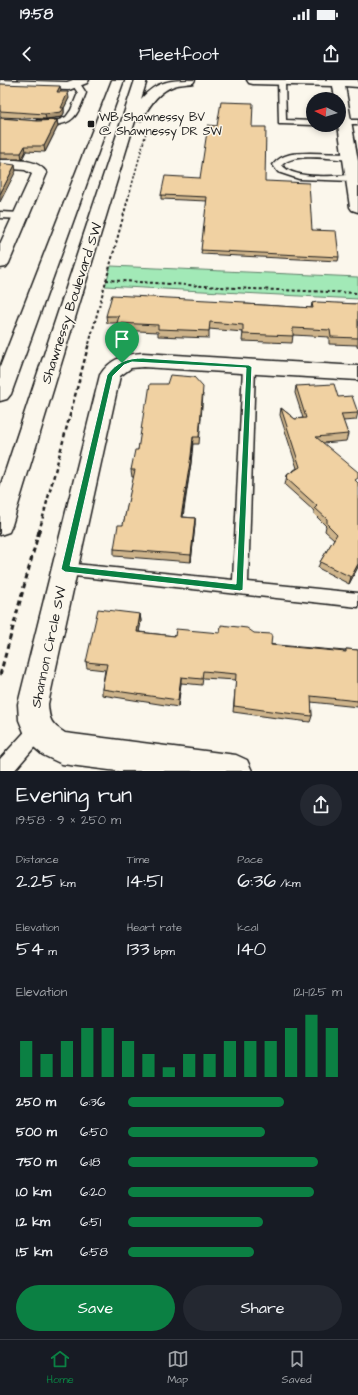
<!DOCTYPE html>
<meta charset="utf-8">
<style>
:root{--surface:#171b24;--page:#242831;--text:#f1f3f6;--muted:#9ea1a6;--line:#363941;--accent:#0b8043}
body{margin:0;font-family:"Architects Daughter",sans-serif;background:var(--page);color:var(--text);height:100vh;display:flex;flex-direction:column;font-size:15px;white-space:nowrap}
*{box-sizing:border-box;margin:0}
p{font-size:13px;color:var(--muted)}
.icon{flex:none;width:22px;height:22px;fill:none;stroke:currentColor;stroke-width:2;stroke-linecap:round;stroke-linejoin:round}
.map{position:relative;height:691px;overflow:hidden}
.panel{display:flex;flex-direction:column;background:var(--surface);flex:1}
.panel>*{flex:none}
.needle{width:26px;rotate:275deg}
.controls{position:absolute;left:306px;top:12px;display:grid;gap:8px}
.controls a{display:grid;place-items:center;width:40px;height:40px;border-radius:50%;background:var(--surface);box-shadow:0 2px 6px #0003;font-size:20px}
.pin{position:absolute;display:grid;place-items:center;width:34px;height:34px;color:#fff;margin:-41px -17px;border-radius:50% 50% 50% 0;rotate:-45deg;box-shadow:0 0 4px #0007}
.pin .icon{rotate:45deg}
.round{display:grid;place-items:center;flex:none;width:42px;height:42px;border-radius:21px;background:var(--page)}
.head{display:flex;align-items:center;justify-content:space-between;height:68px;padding:0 16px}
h1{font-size:22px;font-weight:600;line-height:30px}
.metrics{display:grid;grid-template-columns:repeat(3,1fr);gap:6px;height:68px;padding:4px 16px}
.metrics div{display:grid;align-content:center}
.metrics b{font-size:20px;font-weight:600}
.metrics small{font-size:11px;font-weight:400}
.metrics p{font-size:11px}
.chart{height:112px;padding:8px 16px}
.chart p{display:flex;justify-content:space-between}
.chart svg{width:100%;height:72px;margin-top:4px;stroke:var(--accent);stroke-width:6}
.button{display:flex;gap:8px;margin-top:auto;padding:8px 16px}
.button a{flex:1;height:46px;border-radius:24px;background:var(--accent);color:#fff;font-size:16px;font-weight:600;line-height:46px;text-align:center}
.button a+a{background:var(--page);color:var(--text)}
ul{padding:0 16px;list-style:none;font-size:13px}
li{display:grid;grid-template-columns:64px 48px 1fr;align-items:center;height:30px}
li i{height:10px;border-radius:5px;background:var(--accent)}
.status{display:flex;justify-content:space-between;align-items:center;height:28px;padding:0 20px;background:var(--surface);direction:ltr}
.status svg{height:11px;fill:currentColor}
header{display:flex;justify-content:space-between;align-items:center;height:52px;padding:0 16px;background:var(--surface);font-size:18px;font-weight:600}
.menu{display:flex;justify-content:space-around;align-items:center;height:56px;border-top:1px solid var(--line);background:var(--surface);font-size:11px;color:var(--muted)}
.menu a{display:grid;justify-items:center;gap:2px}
.menu .current{color:var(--accent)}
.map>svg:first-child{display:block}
</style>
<div class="status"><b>19:58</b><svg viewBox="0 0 49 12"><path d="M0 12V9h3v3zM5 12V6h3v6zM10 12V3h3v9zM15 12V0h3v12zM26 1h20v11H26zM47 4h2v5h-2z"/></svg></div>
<header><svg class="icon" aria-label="back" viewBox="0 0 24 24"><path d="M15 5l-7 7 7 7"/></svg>Fleetfoot<svg class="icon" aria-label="share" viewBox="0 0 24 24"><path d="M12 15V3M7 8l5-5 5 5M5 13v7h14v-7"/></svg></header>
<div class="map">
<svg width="358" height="691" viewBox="0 0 358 691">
<rect width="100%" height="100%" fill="#fbf7ec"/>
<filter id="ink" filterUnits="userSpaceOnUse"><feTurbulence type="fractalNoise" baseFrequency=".025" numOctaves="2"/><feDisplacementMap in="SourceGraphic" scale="8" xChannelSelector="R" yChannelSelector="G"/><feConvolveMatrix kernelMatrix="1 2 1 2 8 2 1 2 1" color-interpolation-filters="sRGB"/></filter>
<g filter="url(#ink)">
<path fill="#a2e9b7" stroke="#5f826a" d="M111 186 358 197V219L105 206Z"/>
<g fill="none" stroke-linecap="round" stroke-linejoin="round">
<defs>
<g id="lane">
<path d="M278 0 285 1 286 40 313 41V45H314H313L282 44H279Z"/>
<path d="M73 2H79L86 13C78 32 76 44 53 45 48 45 42 45 37 44V40H59L66 37 71 30 78 13 72 4Z"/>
<rect x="339" y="40" width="19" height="4"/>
<path d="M310 73 350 74 354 77 350 80C334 79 293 72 282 85 293 100 335 96 352 95L356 98 352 101 299 99 278 92 273 85C282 73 296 73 310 73Z"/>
<path d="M0 132 22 133 27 136 22 139 0 138Z"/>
<path d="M249 283 253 284 255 287 248 502 358 513V527L65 495 60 494 57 489 60 484 65 483 233 500 243 287 245 284Z"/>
<path d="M38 641 44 644 47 650 44 656 14 691H0V679L32 644Z"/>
</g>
<g id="street">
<path d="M0 0 67 2 73 0H89L87 3 69 10 0 8Z"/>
<path d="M247 0H358V7L345 6 358 81V132L352 130 350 127 338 45 339 19H335L333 6 253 4 249 3Z"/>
<path d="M0 80C16 80 37 78 47 93L9 183 6 187 0 188V164L32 94 25 90 0 88Z"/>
<path d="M143 273 358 286V300L143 287 131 288 120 296 48 624C49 640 51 644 65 653L236 675 247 680 252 691H117L62 684 43 675 28 662 19 640 18 624 100 295C110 279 125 274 143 273Z"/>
</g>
<g id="secondary">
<path d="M112 0H124L11 314 7 319 0 321V287Z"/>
<path d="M135 0H147L141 19C157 0 172 0 195 0L193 3C187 4 180 4 174 6 157 12 150 26 141 40L135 41 12 445 9 452 0 455V407Z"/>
</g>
</defs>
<use href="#lane" stroke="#1c1c1c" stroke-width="3"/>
<use href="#street" stroke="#1c1c1c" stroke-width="3"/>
<use href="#secondary" stroke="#1c1c1c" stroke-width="3"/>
<path stroke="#1c1c1c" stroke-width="1.5" stroke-dasharray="2.5 2" stroke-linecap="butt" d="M129 116 147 49"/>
<g stroke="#1c1c1c" stroke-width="2" stroke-dasharray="3 2.5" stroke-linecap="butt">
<path d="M106 200 253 209 358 213"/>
<path d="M89 264 129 115"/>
</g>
<path stroke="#1c1c1c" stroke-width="2.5" stroke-dasharray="4 3" stroke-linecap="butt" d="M39 452 89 263"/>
<path stroke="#1c1c1c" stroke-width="3" stroke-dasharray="5 4" stroke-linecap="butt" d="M0 595 39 451"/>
<use href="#lane" fill="#fbf7ec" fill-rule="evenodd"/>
<use href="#street" fill="#fbf7ec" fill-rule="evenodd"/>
<use href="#secondary" fill="#fbf7ec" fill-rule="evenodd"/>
</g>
<g fill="#ceb48b" stroke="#1c1c1c">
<path d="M0 4 61 11 60 12 69 18 64 28V33L62 37 46 39 0 37Z"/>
<path d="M0 38 38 41 57 40 58 46 45 72 26 71 22 79H0Z"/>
<path d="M200 98 265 101 339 177 338 181 201 174 207 121 161 119V115Z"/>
<path d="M312 223 358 224V267H357V265L329 264V257L293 255 292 263 242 261 243 252 209 249V258L158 256V252L118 250 117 243H107L106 236 245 224 311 228Z"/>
<path d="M296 306 338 317 358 333 356 340 343 341 348 354 346 361 323 363 358 487 349 504 318 488 320 482 334 459 325 451 326 446 314 434V431L285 405 287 395 297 388 280 335 281 328 295 339 303 338 295 313Z"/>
<path d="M203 314 199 364H193L191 383 183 437 195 438V445L191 482 114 476V469L123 445 134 397H132L131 390 138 370 147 324Z"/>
<path d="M140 534 141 541 139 552 175 556 345 571 346 569 358 570V627L311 622 312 636 310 642 277 638 233 632 236 600 203 598 202 605 181 603 178 627 102 615V609L105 590 87 588 86 582Z"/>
</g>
<g fill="#a89271" stroke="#1c1c1c">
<path d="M60 6 61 11 58 17 57 12Z"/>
<path d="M68 12 69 18 64 28V33L62 37 46 39 45 34Z"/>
<path d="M57 40 58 46 45 72 44 66Z"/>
<path d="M25 66 26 71 22 79 21 73Z"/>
<path d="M15 85 16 91 0 122V114Z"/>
<path d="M193 357 191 383 181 444V437Z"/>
<path d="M195 438V445L191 482V475Z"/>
<path d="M358 484V487L349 504 351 497Z"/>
<path d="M140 534 141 541 138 558 137 552Z"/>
<path d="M181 597V603L178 627V620Z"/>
</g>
<g fill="#f0d1a2" stroke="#1c1c1c">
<path d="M0 4 60 6 57 12H68L61 28H64L61 32 45 34 0 31Z"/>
<path d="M221 22 253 23 252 47H266L265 101 309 103 312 150 336 151 339 177 201 170 207 117 161 115 165 96 200 98 208 45 217 46Z"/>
<path d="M0 38 38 41 57 40 44 66H25L21 73H0Z"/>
<path d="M0 83 15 85 0 114Z"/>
<path d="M112 215 245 222V224L313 228 312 223 317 222 358 224V258L331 257 330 250 293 248V256L243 254V245L210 242 209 251 158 249V245L117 243 119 236H106Z"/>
<path d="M170 295 194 297 203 307 199 357H193L191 376 181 437 195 438 191 475 114 469 118 445H123L135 390H131L135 370H138L145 324H147L150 304H167Z"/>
<path d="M334 304 338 317 352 316 358 333 341 334 348 354 316 357 358 392V398L355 400 358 403V484L351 497 320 482 337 454 327 444V439L315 428 317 426 286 398 288 396 287 395 300 387 281 328 295 339 306 338 296 306Z"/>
<path d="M98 529 140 534 137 552 175 556 176 549 220 553 221 545 247 548 254 553 272 554 271 565 346 572V569L358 570V621L311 616 312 636 278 632 234 626 236 594 203 591 202 599 181 597 178 620 102 609 107 584 86 582Z"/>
</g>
</g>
<path fill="#0b8043" stroke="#fff" fill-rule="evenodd" d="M143 278 249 285 252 287 243 510 240 511 65 492 61 489 107 295C117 282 127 278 143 278ZM132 282 246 288 236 504 70 486 113 296 124 285Z"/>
<rect fill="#1c1c1c" stroke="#fbf7ec" stroke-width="1.5" x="87" y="40" width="8" height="8" rx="2"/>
<g text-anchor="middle" stroke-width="3" stroke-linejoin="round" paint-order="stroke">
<g font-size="12" fill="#1c1c1c" stroke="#fbf7ec" text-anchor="start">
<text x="99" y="41">WB Shawnessy BV<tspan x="99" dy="14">@ Shawnessy DR SW</tspan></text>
</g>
<g font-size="14" fill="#1c1c1c" stroke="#fbf7ec">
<text transform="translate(71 223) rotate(-72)" y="5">Shawnessy Boulevard SW</text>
<text transform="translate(48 567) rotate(-78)" y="5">Shannon Circle SW</text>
</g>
</g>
</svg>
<div class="controls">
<a><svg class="needle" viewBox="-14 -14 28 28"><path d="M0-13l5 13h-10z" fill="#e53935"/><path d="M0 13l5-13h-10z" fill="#9ea1a6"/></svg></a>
</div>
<div class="pin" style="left:122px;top:283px;background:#1e9e55"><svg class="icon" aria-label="arrive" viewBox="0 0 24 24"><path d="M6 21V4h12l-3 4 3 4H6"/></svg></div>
</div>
<section class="panel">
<div class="head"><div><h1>Evening run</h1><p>19:58 · 9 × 250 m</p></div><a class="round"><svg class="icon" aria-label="share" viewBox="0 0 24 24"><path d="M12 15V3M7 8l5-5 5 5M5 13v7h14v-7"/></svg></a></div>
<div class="metrics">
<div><p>Distance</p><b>2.25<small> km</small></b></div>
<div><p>Time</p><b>14:51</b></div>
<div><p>Pace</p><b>6:36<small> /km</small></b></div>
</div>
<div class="metrics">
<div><p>Elevation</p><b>54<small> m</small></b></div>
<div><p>Heart rate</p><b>133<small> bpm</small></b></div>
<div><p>kcal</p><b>140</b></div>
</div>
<div class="chart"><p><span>Elevation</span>121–125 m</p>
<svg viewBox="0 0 160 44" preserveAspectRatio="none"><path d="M5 44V22M15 44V30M25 44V22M35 44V14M45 44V14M55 44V22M65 44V30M75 44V38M85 44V30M95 44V30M105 44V22M115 44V22M125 44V22M135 44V14M145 44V6M155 44V14"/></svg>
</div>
<ul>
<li><b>250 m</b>6:36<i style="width:73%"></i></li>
<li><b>500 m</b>6:50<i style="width:64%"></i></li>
<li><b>750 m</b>6:18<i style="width:89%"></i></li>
<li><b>1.0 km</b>6:20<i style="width:87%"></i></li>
<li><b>1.2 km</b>6:51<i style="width:63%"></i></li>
<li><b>1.5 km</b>6:58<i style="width:59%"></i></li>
</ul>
<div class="button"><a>Save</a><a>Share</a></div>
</section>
<nav class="menu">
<a class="current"><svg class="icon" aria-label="home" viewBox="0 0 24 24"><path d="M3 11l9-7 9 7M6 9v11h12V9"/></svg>Home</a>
<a><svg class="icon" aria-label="map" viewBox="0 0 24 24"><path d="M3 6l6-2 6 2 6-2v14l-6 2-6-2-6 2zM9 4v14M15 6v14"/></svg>Map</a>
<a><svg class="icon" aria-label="saved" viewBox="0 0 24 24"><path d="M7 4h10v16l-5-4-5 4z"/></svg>Saved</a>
</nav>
